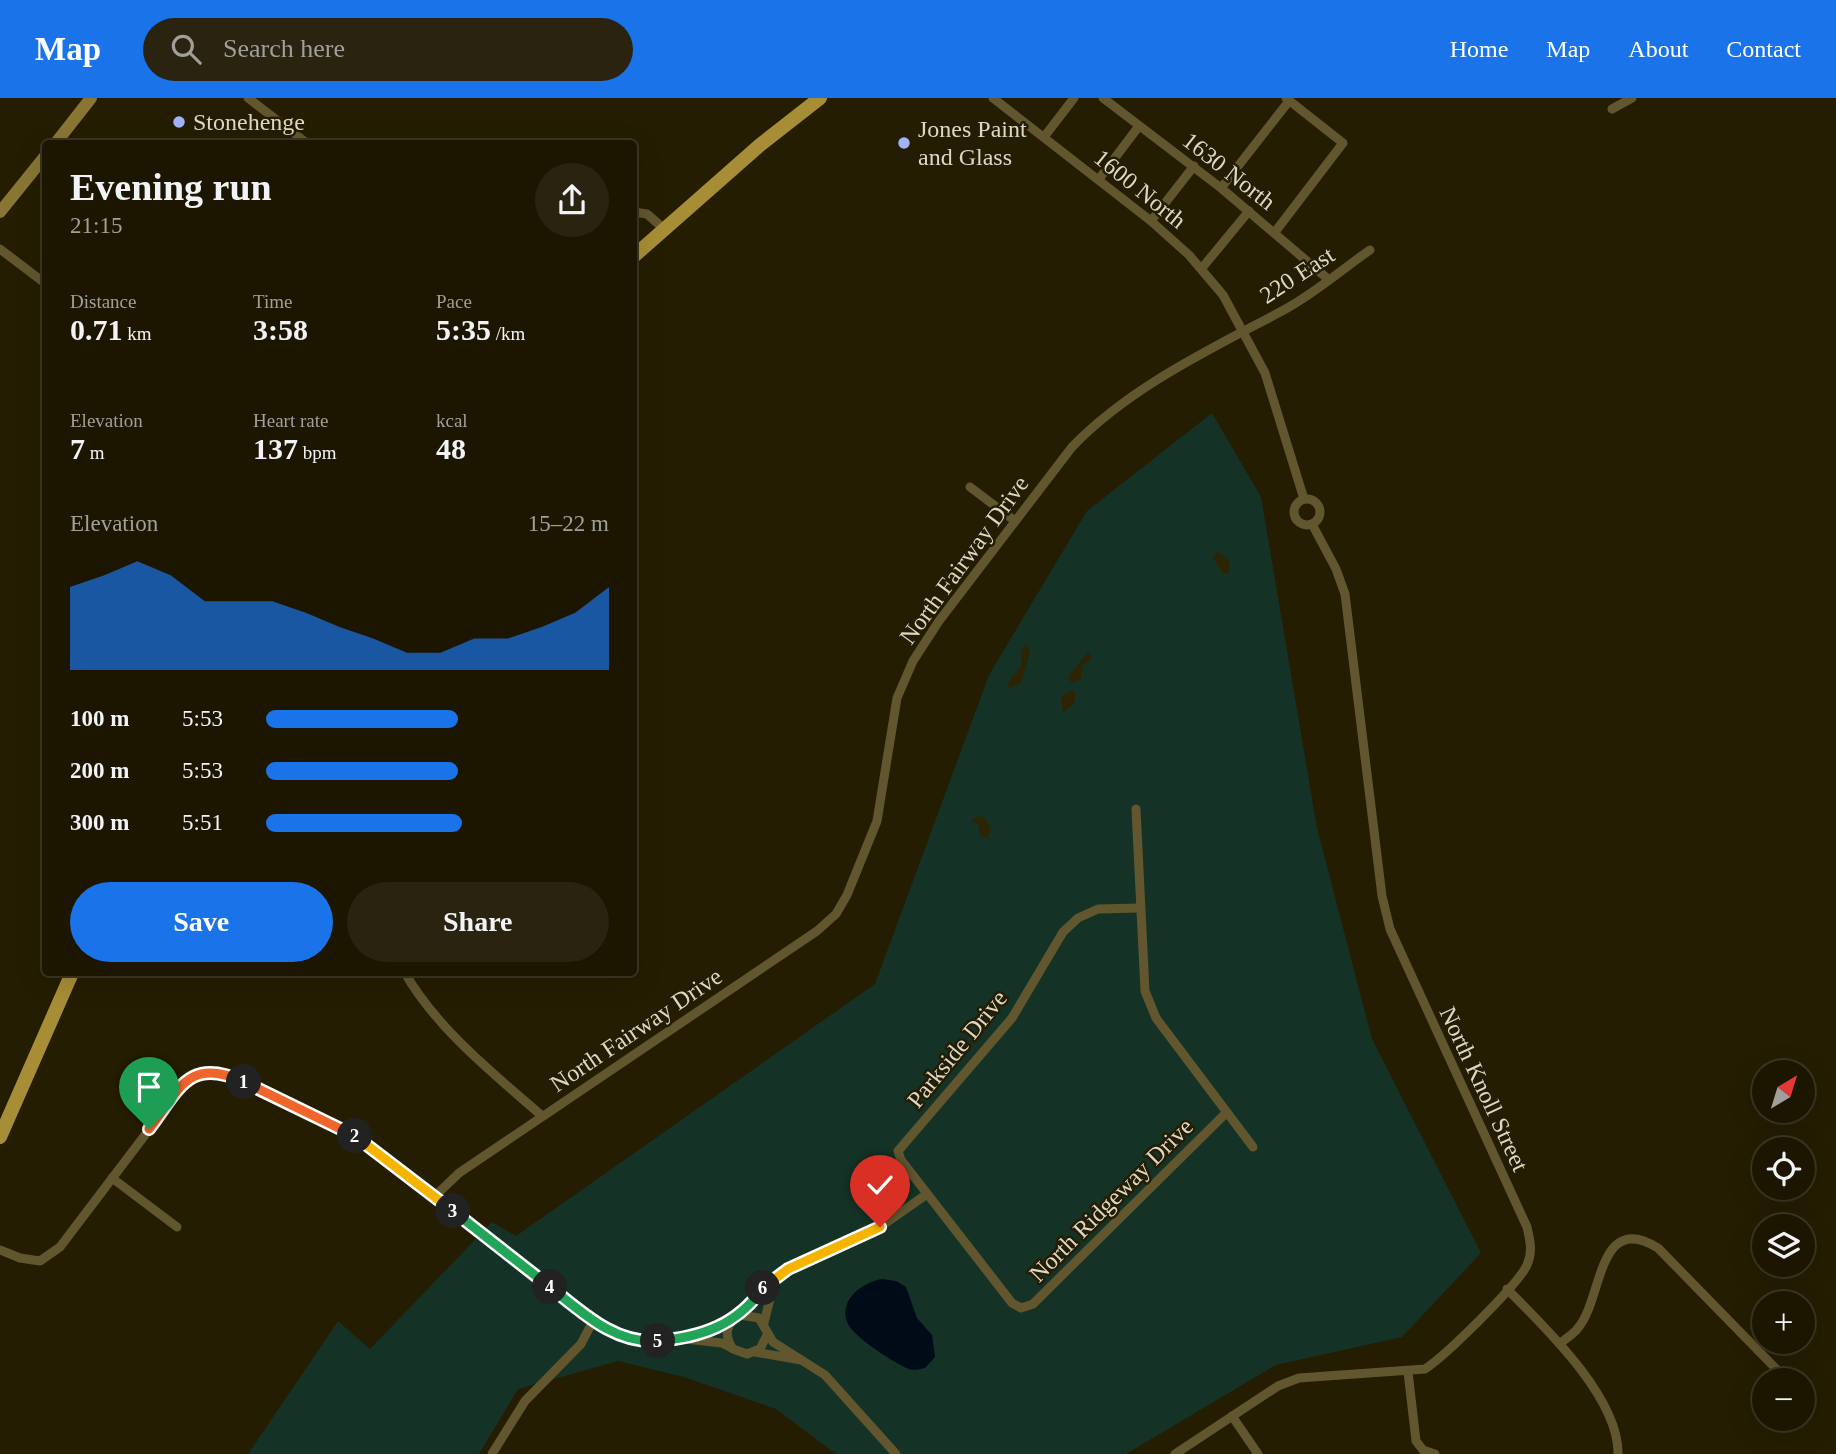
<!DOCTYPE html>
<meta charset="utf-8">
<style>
:root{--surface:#1c1601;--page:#292310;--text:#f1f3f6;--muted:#a09f99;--line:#3a3523;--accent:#1a73e8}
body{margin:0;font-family:"Times New Roman",serif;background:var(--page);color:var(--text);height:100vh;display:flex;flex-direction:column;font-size:26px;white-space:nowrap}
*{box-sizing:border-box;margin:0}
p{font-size:23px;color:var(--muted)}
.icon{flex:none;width:38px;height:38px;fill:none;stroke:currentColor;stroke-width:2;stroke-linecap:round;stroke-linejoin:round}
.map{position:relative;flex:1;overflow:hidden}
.sheet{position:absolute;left:42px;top:42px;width:595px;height:836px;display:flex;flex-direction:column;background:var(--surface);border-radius:7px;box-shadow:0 7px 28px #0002,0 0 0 2px var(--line)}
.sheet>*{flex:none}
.needle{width:46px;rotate:38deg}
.tools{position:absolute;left:1752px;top:962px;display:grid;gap:14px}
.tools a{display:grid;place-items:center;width:63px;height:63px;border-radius:50%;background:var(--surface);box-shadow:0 7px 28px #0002,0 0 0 2px var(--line);font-size:35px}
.pin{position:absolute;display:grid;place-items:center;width:60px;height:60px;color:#fff;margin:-72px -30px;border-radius:50% 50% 50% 0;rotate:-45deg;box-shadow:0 0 7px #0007}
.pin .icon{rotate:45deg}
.km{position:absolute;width:35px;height:35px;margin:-18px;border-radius:50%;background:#222;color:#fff;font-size:19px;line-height:35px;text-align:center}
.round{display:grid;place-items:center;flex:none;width:74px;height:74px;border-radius:37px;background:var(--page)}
.overview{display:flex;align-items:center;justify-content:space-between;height:119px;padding:0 28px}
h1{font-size:38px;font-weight:600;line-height:52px}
.metrics{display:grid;grid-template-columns:repeat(3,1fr);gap:10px;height:119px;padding:7px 28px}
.metrics div{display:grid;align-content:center}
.metrics b{font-size:30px;font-weight:600}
.metrics small{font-size:19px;font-weight:400}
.metrics p{font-size:19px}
.chart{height:196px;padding:14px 28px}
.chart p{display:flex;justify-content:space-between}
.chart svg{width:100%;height:126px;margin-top:7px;fill:var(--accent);opacity:.7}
.cta{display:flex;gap:14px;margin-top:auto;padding:14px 28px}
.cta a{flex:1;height:80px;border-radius:42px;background:var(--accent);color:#fff;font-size:28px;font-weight:600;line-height:80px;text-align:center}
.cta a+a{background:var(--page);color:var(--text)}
ul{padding:0 28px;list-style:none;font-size:23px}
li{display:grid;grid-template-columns:112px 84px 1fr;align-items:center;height:52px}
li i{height:18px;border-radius:9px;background:var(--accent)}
header{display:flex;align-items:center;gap:42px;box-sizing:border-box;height:98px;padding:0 35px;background:var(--accent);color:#fff}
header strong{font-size:33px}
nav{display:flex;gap:38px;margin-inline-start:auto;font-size:24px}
.search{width:490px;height:63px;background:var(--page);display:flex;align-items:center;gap:18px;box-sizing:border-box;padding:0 24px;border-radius:38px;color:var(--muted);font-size:26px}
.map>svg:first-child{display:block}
</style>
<header>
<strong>Map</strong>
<div class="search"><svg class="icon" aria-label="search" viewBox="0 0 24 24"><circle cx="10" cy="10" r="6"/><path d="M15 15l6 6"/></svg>Search here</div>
<nav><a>Home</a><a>Map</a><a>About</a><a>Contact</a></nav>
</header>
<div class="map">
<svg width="1836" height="1356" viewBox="0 0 1836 1356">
<rect width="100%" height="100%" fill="#251d01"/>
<path fill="#153226" d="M1212 315 1261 399 1317 730 1372 941 1481 1155 1402 1239 1276 1267 1126 1356H836L776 1311 684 1279 618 1263 518 1291 479 1356H248L338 1223 370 1251 492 1124 516 1138 875 886 989 577 1087 413Z"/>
<g fill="#2c2403">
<path d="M1218 454 1228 461 1230 470 1228 476 1223 475 1213 460Z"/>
<path d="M1026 546 1030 554 1021 585 1009 590 1008 585 1021 568 1022 551Z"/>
<path d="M1088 554 1092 560 1082 568 1081 581 1071 584 1068 579Z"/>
<path d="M1072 592 1075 595V604L1064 615 1060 599Z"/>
<path d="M977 718 985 720 991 731 987 740 980 738 979 726 971 724Z"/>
</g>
<path fill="#000b18" d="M882 1181 896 1183 906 1189 917 1220 932 1237 935 1259 925 1270C919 1271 915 1273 909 1271 894 1265 855 1240 848 1226 837 1202 863 1184 882 1181Z"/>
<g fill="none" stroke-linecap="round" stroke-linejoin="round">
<g stroke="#62562f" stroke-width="9">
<path d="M248 0 308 46"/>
<path d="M993 0 1151 123 1189 157 1223 197 1265 275 1304 401"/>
<path d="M1103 0 1221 90 1328 181"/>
<path d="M1612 11 1632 0"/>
<path d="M1044 39 1074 0"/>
<path d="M1099 81 1139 28"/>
<path d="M1221 90 1289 3"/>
<path d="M634 114 647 116 663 130"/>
<path d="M1151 123 1194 68"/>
<path d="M1275 134 1343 45 1286 0"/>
<path d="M0 151 46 186"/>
<path d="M1202 170 1249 113"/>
<path d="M970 389 1015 423"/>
<circle cx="1307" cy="414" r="13"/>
<path d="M1136 711 1145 893 1156 920 1253 1049"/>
<path d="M1139 810 1098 811 1078 820 1063 834 1012 920 898 1053 901 1062 1012 1205 1021 1210 1033 1206 1225 1016"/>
<path d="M405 875C437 931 494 976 542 1018"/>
<path d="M112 1080 177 1129"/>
<path d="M435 1098 459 1075 817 833 836 816 847 797 877 723 897 600 913 563 939 523 1072 349C1130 289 1209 252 1282 213 1313 197 1341 172 1370 152"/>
<path d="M0 1152 20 1160 40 1163 60 1149 186 983 201 973 225 975 355 1039 593 1223C646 1251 676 1246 730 1225"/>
<path d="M1507 1191C1545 1229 1619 1300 1618 1356"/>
<path d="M740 1217 763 1190 788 1171 880 1129 927 1096"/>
<path d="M764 1225 774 1184"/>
<path d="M767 1237 760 1251 747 1256 733 1251C724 1238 725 1225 740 1217L759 1220 773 1244 825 1277 896 1356"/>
<path d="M686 1241 722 1245 732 1250"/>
<path d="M1561 1245C1566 1240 1574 1236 1578 1230 1603 1201 1597 1112 1658 1150L1788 1283"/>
<path d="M755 1254 801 1262"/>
<path d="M1408 1274 1416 1343 1423 1352 1435 1356"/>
<path d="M1232 1318 1258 1356"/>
<path d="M492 1356 525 1303 581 1246 593 1223"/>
<path d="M1175 1356 1278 1288 1299 1280 1425 1271C1445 1258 1518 1187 1527 1167 1533 1154 1530 1142 1527 1129L1390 831 1382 798 1345 496 1336 471 1312 426"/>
</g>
<g stroke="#897635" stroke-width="12">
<path d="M55 46 91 0"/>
<path d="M0 114 46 57"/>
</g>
<g stroke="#a78e36" stroke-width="14">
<path d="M634 158 760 47 820 0"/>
<path d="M0 1039 72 875"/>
</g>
</g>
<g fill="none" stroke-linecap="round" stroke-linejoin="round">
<defs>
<path id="split-1" d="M149 1031C179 992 188 958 244 984"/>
<path id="split-2" d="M244 984 355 1038"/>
<path id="split-3" d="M355 1038 453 1113"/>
<path id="split-4" d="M453 1113 550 1189"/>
<path id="split-5" d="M550 1189C582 1214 614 1246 658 1243"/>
<path id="split-6" d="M658 1243C702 1239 737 1227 763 1190"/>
<path id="split-7" d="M763 1190 788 1171 880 1129"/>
</defs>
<use href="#split-1" stroke="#fff" stroke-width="14"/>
<use href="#split-2" stroke="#fff" stroke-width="14"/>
<use href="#split-3" stroke="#fff" stroke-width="14"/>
<use href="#split-4" stroke="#fff" stroke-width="14"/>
<use href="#split-5" stroke="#fff" stroke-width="14"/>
<use href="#split-6" stroke="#fff" stroke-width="14"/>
<use href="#split-7" stroke="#fff" stroke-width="14"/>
<use href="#split-1" stroke="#f0652b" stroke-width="9"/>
<use href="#split-2" stroke="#f0652b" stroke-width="9"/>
<use href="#split-3" stroke="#f5b400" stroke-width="9"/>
<use href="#split-4" stroke="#22a559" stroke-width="9"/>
<use href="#split-5" stroke="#22a559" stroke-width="9"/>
<use href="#split-6" stroke="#22a559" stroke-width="9"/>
<use href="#split-7" stroke="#f5b400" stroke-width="9"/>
</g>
<g fill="#a3b2fd" stroke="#251d01" stroke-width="2.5">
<circle cx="179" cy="24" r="7"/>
<circle cx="904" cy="45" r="7"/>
</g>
<g text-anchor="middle" stroke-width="5" stroke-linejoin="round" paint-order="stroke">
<g font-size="24" fill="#dcd7c6" stroke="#251d01" text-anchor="start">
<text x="193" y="32">Stonehenge</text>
<text x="918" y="39">Jones Paint<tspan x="918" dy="28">and Glass</tspan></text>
</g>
<g font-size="24" fill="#dcd7c6" stroke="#251d01">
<text transform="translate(1229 73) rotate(38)" y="8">1630 North</text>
<text transform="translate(1140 91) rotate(39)" y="8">1600 North</text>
<text transform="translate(1297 177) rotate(-33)" y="8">220 East</text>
<text transform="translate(964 462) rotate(-54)" y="8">North Fairway Drive</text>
<text transform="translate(636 932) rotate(-34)" y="8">North Fairway Drive</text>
<text transform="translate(957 951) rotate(-51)" y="8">Parkside Drive</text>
<text transform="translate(1484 991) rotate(65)" y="8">North Knoll Street</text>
<text transform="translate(1111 1102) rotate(-45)" y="8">North Ridgeway Drive</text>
</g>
</g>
</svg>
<div class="tools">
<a><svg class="needle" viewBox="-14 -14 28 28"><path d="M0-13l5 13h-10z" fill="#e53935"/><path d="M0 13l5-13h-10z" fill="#a09f99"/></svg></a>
<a><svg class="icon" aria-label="locate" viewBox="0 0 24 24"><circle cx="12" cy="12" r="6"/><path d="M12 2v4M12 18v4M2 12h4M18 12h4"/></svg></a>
<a><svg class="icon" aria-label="layers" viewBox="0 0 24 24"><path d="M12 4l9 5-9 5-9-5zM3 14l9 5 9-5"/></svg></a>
<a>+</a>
<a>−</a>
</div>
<div class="pin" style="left:149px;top:1031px;background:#1e9e55"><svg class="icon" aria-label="arrive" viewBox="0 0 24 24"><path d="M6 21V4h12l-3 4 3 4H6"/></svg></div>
<div class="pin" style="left:880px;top:1129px;background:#d93025"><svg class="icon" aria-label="check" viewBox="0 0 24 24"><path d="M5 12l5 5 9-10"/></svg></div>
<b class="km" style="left:244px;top:984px">1</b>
<b class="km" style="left:355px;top:1038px">2</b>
<b class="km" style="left:453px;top:1113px">3</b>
<b class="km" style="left:550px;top:1189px">4</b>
<b class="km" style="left:658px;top:1243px">5</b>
<b class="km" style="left:763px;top:1190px">6</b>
<section class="sheet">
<div class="overview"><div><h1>Evening run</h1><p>21:15</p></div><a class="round"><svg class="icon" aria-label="share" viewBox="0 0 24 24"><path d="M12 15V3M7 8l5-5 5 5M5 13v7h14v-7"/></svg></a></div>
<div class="metrics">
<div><p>Distance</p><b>0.71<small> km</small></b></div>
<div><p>Time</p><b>3:58</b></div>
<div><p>Pace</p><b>5:35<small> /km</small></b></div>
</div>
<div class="metrics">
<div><p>Elevation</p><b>7<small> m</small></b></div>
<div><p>Heart rate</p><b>137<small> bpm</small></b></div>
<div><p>kcal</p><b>48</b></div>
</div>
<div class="chart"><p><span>Elevation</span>15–22 m</p>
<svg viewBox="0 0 160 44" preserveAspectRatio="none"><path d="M0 44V15L10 11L20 6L30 11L40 20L50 20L60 20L70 24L80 29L90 33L100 38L110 38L120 33L130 33L140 29L150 24L160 15V44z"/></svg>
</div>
<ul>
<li><b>100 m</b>5:53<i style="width:56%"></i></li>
<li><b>200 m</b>5:53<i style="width:56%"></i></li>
<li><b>300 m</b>5:51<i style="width:57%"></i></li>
</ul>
<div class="cta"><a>Save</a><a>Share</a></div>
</section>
</div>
